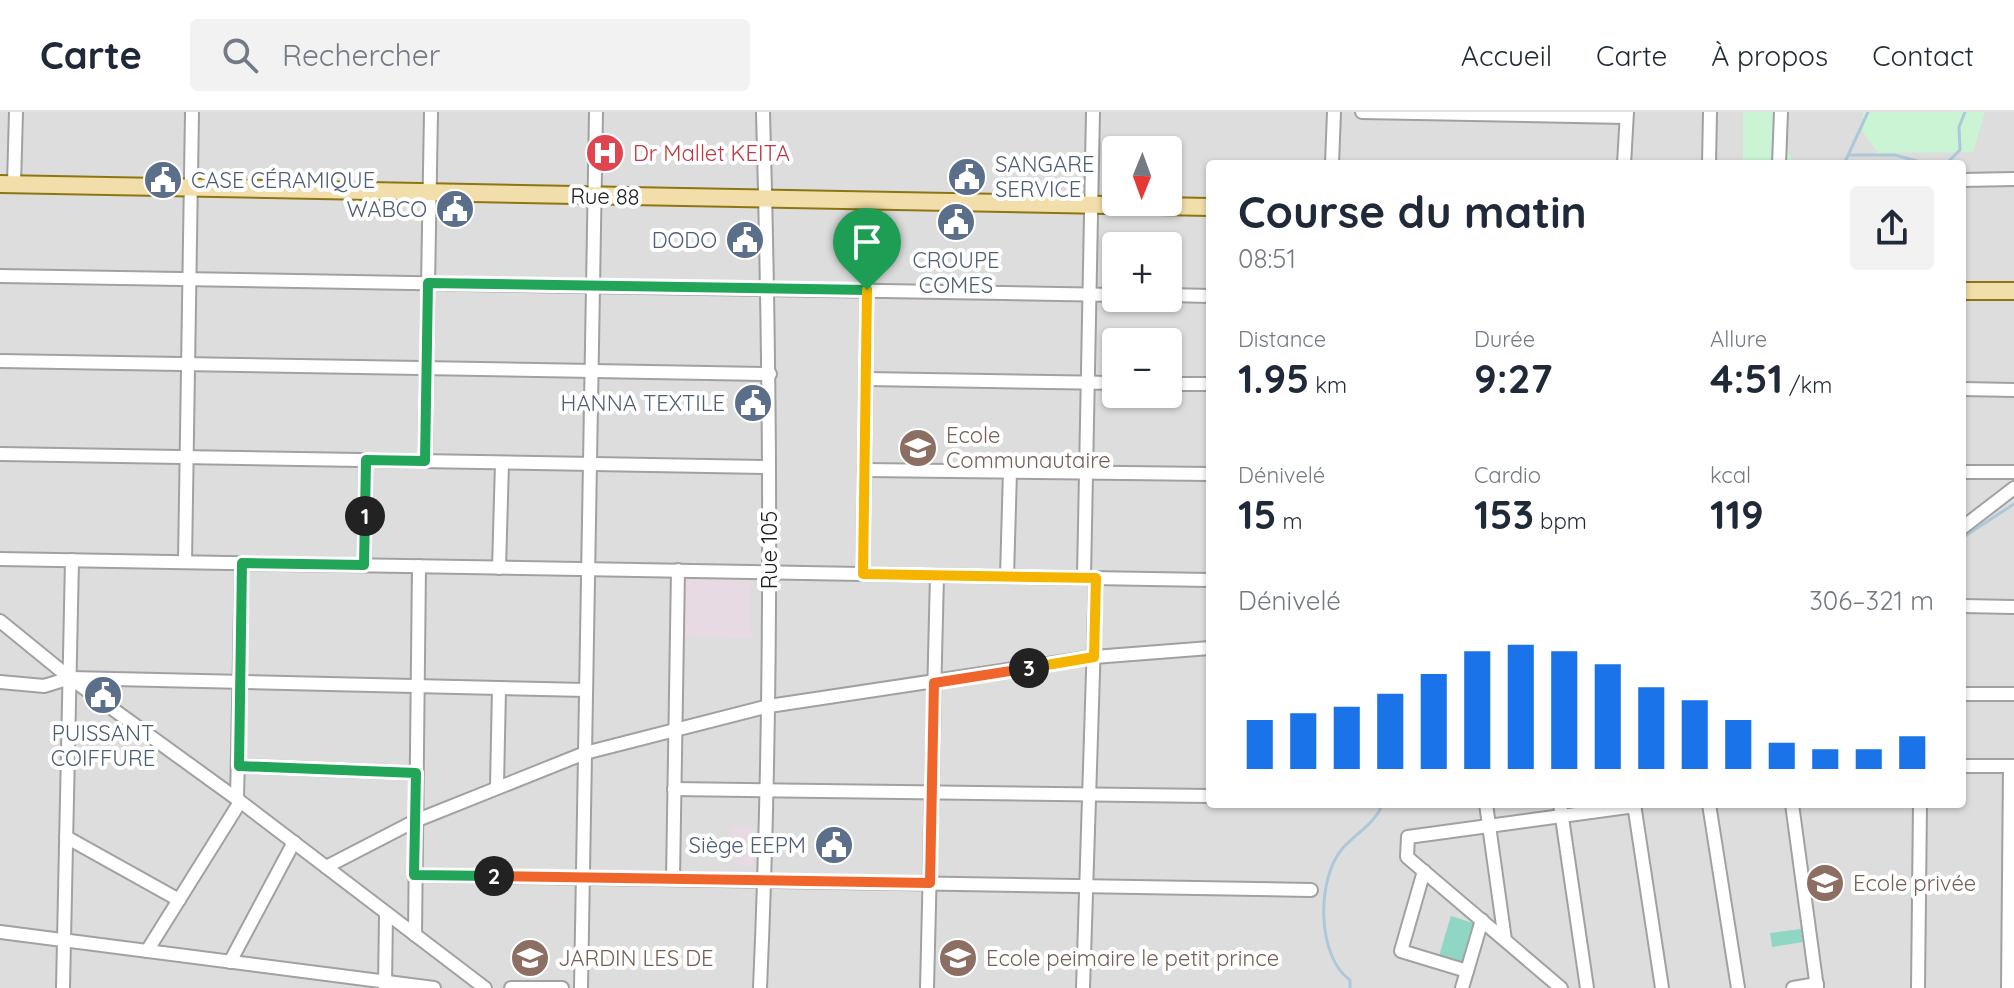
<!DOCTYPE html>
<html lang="fr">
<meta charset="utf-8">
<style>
:root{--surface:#fff;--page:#f2f2f3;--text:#1f2937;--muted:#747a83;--line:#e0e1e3;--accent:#1a73e8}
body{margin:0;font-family:Quicksand,sans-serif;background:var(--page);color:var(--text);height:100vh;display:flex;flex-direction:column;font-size:30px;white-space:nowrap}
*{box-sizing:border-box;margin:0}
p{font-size:26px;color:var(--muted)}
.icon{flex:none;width:44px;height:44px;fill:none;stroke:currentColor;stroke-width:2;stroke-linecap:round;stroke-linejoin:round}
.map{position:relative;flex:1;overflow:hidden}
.drawer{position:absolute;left:1206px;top:48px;width:760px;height:648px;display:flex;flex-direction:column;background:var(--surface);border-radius:8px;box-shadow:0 2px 6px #0004}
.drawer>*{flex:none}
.needle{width:52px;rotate:181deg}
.fabs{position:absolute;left:1102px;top:24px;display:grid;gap:16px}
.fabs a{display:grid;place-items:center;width:80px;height:80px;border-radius:8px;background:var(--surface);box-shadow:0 2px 6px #0004;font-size:40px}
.pin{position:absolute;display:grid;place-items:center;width:68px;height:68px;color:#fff;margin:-82px -34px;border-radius:50% 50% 50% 0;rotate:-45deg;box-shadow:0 0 8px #0007}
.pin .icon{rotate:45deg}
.km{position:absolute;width:40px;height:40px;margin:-20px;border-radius:50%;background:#222;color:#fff;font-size:22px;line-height:40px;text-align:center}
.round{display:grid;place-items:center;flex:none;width:84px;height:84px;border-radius:8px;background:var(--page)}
.summary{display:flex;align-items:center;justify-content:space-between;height:136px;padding:0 32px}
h1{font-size:44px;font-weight:700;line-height:60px}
.figures{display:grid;grid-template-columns:repeat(3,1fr);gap:12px;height:136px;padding:8px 32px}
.figures div{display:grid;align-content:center}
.figures b{font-size:40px;font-weight:700}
.figures small{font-size:22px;font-weight:400}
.figures p{font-size:22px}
.chart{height:224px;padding:16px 32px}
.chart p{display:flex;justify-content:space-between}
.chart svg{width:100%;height:144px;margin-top:8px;stroke:var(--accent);stroke-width:6}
header{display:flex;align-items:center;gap:48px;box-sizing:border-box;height:112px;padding:0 40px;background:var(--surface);border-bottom:2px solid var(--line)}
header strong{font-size:38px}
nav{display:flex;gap:44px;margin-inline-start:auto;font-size:28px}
.search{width:560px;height:72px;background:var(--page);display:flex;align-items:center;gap:20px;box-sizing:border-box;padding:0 28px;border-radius:8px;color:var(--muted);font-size:30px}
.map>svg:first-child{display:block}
</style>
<header>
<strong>Carte</strong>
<div class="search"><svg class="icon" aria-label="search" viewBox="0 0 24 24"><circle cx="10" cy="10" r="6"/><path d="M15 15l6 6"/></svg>Rechercher</div>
<nav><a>Accueil</a><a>Carte</a><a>À propos</a><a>Contact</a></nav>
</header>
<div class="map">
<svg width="2014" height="876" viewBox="0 0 2014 876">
<rect width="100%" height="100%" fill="#f0eee8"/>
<path fill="#dedddd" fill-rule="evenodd" d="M0 0H2014V876H0ZM1116 38H1168V90H1116ZM1210 52H1962V692H1210ZM1116 134H1168V186H1116ZM1116 230H1168V282H1116Z"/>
<g fill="#e8dae3">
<path d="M685 465 751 467V526L685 524Z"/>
<path d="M731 715H755L754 754 735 752 736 725H731Z"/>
</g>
<g fill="#caf4d4">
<path d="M1743 0H1773L1777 20 1795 52H1743Z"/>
<path d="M1863 0H1985L1973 40 1878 41 1862 19Z"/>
</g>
<g fill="#8fd6c5">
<path d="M1451 804 1476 812 1463 854 1438 847Z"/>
<path d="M1801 817 1803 830 1772 835 1770 821Z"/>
</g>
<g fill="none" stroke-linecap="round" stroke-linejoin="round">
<g stroke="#adc8d8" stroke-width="3">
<path d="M1849 43H1895L1928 52"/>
<path d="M1844 52 1868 0"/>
<path d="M1946 52 1960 38 1959 15 1965 0"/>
<path d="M1962 426 2014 392"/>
<path d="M1350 876V868C1317 845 1316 768 1342 737 1357 720 1373 714 1383 692"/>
</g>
<defs>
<g id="minor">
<path d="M1362 0 1626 5"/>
<path d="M1332 52 1334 0"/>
<path d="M1624 52 1627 0"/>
<path d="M1709 52 1710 0"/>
<path d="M1779 52 1781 0"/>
<path d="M1962 68 2014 67"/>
<path d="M14 72 16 0"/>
<path d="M0 164 1116 183"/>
<path d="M1168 183 1210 184"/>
<path d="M0 249 770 262"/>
<path d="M866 267 1116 271"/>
<path d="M1168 272H1210"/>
<path d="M1962 277 2014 278"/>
<path d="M0 342 769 355"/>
<path d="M425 349 431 0"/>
<path d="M864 358 1210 362"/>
<path d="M1962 360H2014"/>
<path d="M1962 416 2014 376"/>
<path d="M0 447 1210 468"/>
<path d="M185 450 192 0"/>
<path d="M364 453 366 348"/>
<path d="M499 456 502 351"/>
<path d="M863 462 867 178"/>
<path d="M1007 464 1010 359"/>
<path d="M1084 465 1093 0"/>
<path d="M1962 494 2014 495"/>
<path d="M0 509 70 566 237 687 485 876"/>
<path d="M0 570 44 574 70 566 586 578"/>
<path d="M1962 582H2014"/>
<path d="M239 654 416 661"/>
<path d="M1962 654H2014"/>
<path d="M497 674 499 576"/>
<path d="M674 677 1210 684"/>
<path d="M237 687 242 451"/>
<path d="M1486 692 1505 828"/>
<path d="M1560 692 1587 876"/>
<path d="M1634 692 1662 876"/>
<path d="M1709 692 1738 876"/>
<path d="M1792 692 1817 876"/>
<path d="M66 725 179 788"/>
<path d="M326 755 415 709 585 641 769 594 1094 545 1210 536"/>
<path d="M1424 759 1401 839 1467 859"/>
<path d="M414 763 1311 778"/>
<path d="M673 767 678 458"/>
<path d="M0 820 434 876"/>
<path d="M415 823 419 454"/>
<path d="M147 839 240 690"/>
<path d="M230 850 294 730"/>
<path d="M63 876 72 448"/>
<path d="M385 876 386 801"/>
<path d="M511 876H562"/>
<path d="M581 876 596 0"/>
<path d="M760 876C773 584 771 292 763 0"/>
<path d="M927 876 937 463"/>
<path d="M1083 876 1096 466"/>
<path d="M1462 876 1482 808"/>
<path d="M1561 876 1407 745 1408 725 1635 694"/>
<path d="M1793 876 1817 872"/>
<path d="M1918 876 1920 692"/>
<path d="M2008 876 2010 654"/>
</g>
<g id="major">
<path d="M0 72 1210 95"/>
<path d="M1962 179H2014"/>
</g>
</defs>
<use href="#minor" stroke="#a1a1a1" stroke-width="16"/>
<use href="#major" stroke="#8c7611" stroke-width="20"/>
<use href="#minor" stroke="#fff" stroke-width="12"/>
<use href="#major" stroke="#f2deaa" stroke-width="16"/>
</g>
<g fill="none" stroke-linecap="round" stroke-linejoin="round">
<defs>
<path id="split-1" d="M365 404 366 348 425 349 428 171 867 178"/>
<path id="split-2" d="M365 404 364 453 242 451 239 654 416 661 414 763 494 764"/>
<path id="split-3" d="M494 764 930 771 934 571 1029 556"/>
<path id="split-4" d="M867 178 863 462 1096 466 1094 545 1029 556"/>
</defs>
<use href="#split-1" stroke="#fff" stroke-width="16"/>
<use href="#split-2" stroke="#fff" stroke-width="16"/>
<use href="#split-3" stroke="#fff" stroke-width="16"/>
<use href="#split-4" stroke="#fff" stroke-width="16"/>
<use href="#split-1" stroke="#22a559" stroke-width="10"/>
<use href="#split-2" stroke="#22a559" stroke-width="10"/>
<use href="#split-3" stroke="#f0652b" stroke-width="10"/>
<use href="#split-4" stroke="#f5b400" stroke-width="10"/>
</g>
<defs>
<symbol id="hospital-disc" viewBox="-11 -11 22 22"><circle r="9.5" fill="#e0444e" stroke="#fff"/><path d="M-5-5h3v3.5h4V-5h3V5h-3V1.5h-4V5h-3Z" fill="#fff"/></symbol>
<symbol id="civic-disc" viewBox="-11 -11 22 22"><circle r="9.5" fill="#5c6f8a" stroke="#fff"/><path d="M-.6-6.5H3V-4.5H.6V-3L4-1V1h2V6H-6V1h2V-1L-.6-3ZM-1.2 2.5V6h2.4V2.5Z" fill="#fff"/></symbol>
<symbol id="school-disc" viewBox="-11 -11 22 22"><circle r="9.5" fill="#8d6e63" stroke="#fff"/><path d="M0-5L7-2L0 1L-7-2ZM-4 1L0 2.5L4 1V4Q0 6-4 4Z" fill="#fff"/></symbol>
</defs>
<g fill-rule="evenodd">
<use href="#hospital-disc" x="583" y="19" width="44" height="44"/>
<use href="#civic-disc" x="945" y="43" width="44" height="44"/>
<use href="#civic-disc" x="141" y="46" width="44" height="44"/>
<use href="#civic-disc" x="433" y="75" width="44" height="44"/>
<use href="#civic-disc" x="934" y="88" width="44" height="44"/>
<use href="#civic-disc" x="723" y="106" width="44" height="44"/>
<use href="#civic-disc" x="731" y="269" width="44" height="44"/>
<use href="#school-disc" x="896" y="314" width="44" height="44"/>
<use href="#civic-disc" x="81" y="561" width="44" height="44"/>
<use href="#civic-disc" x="812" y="711" width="44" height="44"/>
<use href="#school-disc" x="1803" y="749" width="44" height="44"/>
<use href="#school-disc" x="508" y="824" width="44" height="44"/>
<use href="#school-disc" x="936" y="824" width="44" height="44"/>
</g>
<g text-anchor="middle" stroke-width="8" stroke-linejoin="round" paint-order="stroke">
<g font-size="22" fill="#be3a42" stroke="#fff" text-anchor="start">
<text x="633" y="49">Dr Mallet KEITA</text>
</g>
<g font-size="22" fill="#4e5e75" stroke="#fff" text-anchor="end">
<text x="995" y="60" text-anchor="start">SANGARE<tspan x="995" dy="25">SERVICE</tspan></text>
<text x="191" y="76" text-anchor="start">CASE CÉRAMIQUE</text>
<text x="427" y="105">WABCO</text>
<text x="717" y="136">DODO</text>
<text x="956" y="156" text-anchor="middle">CROUPE<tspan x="956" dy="25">COMES</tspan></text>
<text x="725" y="299">HANNA TEXTILE</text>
<text x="103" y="629" text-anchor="middle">PUISSANT<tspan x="103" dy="25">COIFFURE</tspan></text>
<text x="806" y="741">Siège EEPM</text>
</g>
<g font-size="22" fill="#202020" stroke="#fff">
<text transform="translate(605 84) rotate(1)" y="8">Rue 88</text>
<text transform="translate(769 438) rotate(-90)" y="8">Rue 105</text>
</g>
<g font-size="22" fill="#785e54" stroke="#fff" text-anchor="start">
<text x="946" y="331">Ecole<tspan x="946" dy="25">Communautaire</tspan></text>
<text x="1853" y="779">Ecole privée</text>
<text x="558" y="854">JARDIN LES DE</text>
<text x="986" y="854">Ecole peimaire le petit prince</text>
</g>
</g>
</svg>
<div class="fabs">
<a><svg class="needle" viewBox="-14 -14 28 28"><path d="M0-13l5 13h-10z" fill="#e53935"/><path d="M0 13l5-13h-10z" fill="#747a83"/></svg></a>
<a>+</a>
<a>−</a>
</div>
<div class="pin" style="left:867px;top:178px;background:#1e9e55"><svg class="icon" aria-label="arrive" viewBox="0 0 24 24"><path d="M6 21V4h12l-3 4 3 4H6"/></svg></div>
<b class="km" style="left:365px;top:404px">1</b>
<b class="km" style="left:494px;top:764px">2</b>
<b class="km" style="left:1029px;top:556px">3</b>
<section class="drawer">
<div class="summary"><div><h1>Course du matin</h1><p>08:51</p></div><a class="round"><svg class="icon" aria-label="share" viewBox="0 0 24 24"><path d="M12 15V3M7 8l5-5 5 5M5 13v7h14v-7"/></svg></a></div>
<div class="figures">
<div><p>Distance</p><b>1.95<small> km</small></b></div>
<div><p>Durée</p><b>9:27</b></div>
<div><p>Allure</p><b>4:51<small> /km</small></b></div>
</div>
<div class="figures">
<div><p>Dénivelé</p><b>15<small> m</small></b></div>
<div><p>Cardio</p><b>153<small> bpm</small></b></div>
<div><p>kcal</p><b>119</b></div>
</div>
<div class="chart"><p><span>Dénivelé</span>306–321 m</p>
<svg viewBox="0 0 160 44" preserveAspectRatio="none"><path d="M5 44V29M15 44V27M25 44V25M35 44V21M45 44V15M55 44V8M65 44V6M75 44V8M85 44V12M95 44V19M105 44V23M115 44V29M125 44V36M135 44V38M145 44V38M155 44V34"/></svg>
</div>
</section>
</div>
